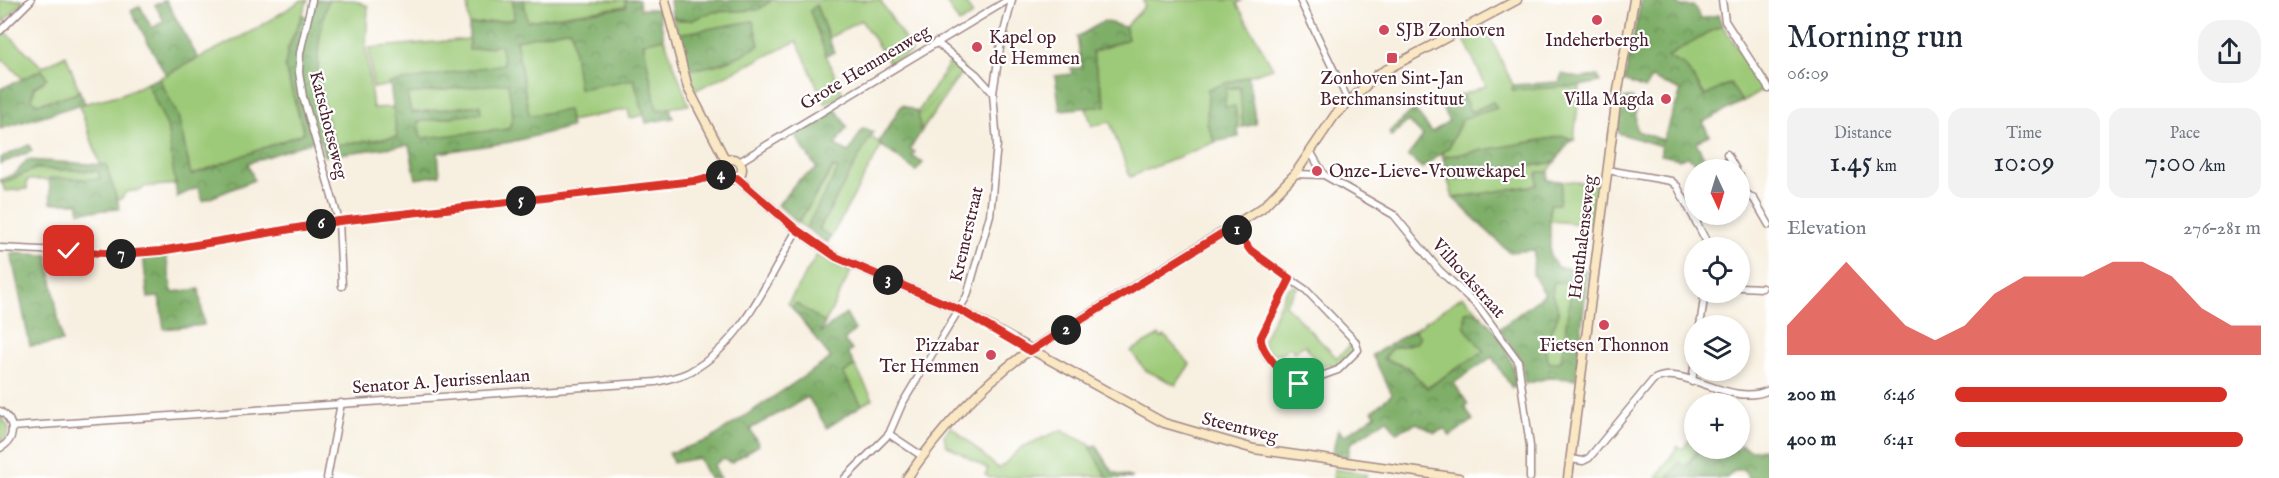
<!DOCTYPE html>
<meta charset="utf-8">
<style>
:root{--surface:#fff;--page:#f2f2f3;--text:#1f2937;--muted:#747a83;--accent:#d93025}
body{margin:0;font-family:"IM FELL English",serif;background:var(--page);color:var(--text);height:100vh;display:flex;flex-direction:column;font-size:22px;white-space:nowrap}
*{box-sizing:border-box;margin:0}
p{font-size:20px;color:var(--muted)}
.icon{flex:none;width:33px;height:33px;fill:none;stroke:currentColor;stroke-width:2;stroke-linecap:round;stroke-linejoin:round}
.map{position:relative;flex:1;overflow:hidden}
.drawer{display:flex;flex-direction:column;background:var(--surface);width:510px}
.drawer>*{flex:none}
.needle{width:39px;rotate:176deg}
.buttons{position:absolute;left:1684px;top:159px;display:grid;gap:12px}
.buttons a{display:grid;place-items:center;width:66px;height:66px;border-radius:50%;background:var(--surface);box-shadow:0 3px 9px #0003;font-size:30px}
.pin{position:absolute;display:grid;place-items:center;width:51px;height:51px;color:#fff;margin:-26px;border-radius:12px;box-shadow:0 3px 9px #0006}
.km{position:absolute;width:30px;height:30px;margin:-15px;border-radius:50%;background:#222;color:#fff;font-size:16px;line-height:30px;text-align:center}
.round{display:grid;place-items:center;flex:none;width:63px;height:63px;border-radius:24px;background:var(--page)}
.headline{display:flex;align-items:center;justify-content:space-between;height:102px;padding:0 18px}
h1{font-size:33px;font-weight:600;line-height:45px}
.figures{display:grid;grid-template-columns:repeat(3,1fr);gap:9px;height:102px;padding:6px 18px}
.figures div{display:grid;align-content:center;border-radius:15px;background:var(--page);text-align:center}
.figures b{font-size:30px;font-weight:600}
.figures small{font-size:16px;font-weight:400}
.figures p{font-size:16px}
.chart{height:168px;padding:12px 18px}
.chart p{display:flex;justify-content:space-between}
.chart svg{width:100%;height:108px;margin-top:6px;fill:var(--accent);opacity:.7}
ul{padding:0 18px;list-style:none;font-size:20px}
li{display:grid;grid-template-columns:96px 72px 1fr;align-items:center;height:45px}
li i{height:15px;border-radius:8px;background:var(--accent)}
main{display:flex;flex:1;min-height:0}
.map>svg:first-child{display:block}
</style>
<main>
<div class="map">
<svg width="1769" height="478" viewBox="0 0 1769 478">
<defs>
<pattern id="forest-crowns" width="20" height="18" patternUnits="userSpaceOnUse" patternTransform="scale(1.5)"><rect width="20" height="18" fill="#7eae68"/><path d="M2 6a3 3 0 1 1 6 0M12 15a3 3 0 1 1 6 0" fill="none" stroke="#698d56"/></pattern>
<pattern id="garden-furrows" width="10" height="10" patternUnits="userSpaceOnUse" patternTransform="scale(1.5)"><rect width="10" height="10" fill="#9dca78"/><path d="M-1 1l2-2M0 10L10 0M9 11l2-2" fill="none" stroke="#89ad68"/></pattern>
</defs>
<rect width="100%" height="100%" fill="#fff"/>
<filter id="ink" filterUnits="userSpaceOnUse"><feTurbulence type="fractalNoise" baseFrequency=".0167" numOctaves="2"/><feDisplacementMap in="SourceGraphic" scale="12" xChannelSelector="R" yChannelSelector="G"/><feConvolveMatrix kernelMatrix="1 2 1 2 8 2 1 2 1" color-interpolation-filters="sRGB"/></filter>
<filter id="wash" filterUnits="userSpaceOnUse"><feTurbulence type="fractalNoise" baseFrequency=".008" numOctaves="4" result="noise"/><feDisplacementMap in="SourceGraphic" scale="24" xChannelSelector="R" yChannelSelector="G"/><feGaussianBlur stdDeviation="1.35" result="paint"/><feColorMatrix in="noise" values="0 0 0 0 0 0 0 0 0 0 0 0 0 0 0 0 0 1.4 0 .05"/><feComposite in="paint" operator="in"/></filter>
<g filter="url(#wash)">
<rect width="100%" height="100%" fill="#f7efdf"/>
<g fill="#9dca78" stroke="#747452" stroke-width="1.5">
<path d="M0 0H23L24 1 3 22Z"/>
<path d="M302 0H308L288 48 285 68 304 133 191 175 178 116 159 78 256 29Z"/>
<path d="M328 0H354L368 6 366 49 373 108 393 107 397 137 335 145C317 88 311 59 328 0Z"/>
<path d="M467 0H513L514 19 469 25Z"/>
<path d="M524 0H625L626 6 527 21Z"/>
<path d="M772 0H880L912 51 891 65 861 20 829 38 816 5 826 55 843 94 825 104 797 41 696 90 685 64 753 21 678 34 672 16 679 20H692L712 12 758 10Z"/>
<path d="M945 0H964L973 15 959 23Z"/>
<path d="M1143 0H1242L1237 4 1273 68 1208 89 1207 123 1215 142 1130 177 1110 122 1092 126 1086 108 1106 105 1092 52 1128 39 1125 27 1145 6Z"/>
<path d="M1484 24 1513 85V90L1580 86 1574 140 1564 136 1443 157 1442 153 1449 147 1462 119 1493 102 1471 112 1462 95 1486 86 1462 35Z"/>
<path d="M1722 25 1765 89 1742 102 1730 83 1706 96 1685 66 1667 57Z"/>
<path d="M571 29 634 79 644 115 630 118 628 109 570 121 568 110 529 116 516 40Z"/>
<path d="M5 31 42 67 66 55 79 90 75 94 37 104 32 100 35 87 44 82 41 70 23 79 0 57V36Z"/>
<path d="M664 38 689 105 657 110 643 42Z"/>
<path d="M469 39 470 50 501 45 505 64 373 88 369 48Z"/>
<path d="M508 82 513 116 509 129 421 139 417 122 480 113 479 105 411 113 407 94Z"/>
<path d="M147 83 167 126 177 184 143 187 142 190 126 192 121 199 117 200 106 165 100 164 79 105 122 94Z"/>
<path d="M1225 88H1240L1243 127 1238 128 1235 107 1225 108Z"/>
<path d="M870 136 882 145 831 237 819 230Z"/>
<path d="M1555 162 1548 172H1537L1538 185 1453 198 1448 180Z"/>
<path d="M834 167 839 169 806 228 798 223Z"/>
<path d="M35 169 99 171 100 179 27 180V189L5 191 2 183Z"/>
<path d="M1562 181 1599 184 1594 225 1550 221V204H1559Z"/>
<path d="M817 255 851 271 825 323 796 304 792 308 788 303Z"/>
<path d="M1554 282 1572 283 1561 362 1549 363C1533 333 1572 324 1552 295Z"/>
<path d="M1292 286 1298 287 1285 305 1337 358 1354 342 1355 351 1333 368 1330 363 1320 367 1305 345 1294 352 1290 347 1281 353 1270 354 1264 347 1263 340 1286 291Z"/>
<path d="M1463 296 1482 316 1465 328 1484 351 1427 388 1407 367 1384 359 1392 348 1416 343 1420 337 1414 330Z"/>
<path d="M1159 335 1161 338 1165 336 1190 364 1176 385 1145 370 1131 351Z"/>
<path d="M855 366 873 399 862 405 843 373Z"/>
<path d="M0 414 9 428 6 437 0 443Z"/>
<path d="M951 426 999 469 1022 447 1061 430 1093 446 1090 448 1108 476 990 478 985 475 988 469 946 445 944 435Z"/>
<path d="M1695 433V448L1699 449 1685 467 1679 463 1668 478H1656L1678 446 1683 449Z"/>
<path d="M1334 469 1367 474 1366 478H1333Z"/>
</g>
<g fill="url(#forest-crowns)" stroke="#64664a" stroke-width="1.5" fill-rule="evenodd">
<path d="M166 0 198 58 166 75 131 11 140 6 152 28 164 21 155 5Z"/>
<path d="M316 0H328C312 53 315 94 335 145L397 137 390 83 504 64 500 45 469 50V25L514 19 513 0H524L527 21 626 7 625 0H639L640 9H658L664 38 643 43 657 110 670 108 673 118 646 123 634 79 579 89 571 29 516 40 529 115 568 110 571 127 511 142 438 153 440 175 416 179 409 145 324 156 320 139 248 163 254 180 203 201 198 187 177 197 167 126 147 83 159 78 178 116 191 175 304 133 285 68 288 48 303 15 310 18ZM508 83 513 116 509 129 421 138 418 122 481 113 480 105 411 113 407 94Z"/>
<path d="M670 0H772L758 10 712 12 692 20H679L672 16Z"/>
<path d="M1641 0H1675L1681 6H1694L1701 19 1718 15 1722 25 1667 57 1685 66 1705 96 1730 83 1742 102 1703 122 1709 135 1696 142 1706 161 1698 166 1688 156 1679 159 1661 155V146L1618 133 1622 99 1632 98C1640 106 1633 120 1637 131L1663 140 1681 91 1651 78 1645 89 1624 81Z"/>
<path d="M816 5 834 52 826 55 810 11Z"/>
<path d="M753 21 759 45C739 58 715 67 691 69L685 64 678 34Z"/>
<path d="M1104 21 1125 27 1128 39 1092 52 1106 106 1060 110 1055 76 1072 74 1071 68H1082L1077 37Z"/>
<path d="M42 70 47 78 34 87 32 100 37 104 75 94 79 90 85 103 0 129V89Z"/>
<path d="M1562 74 1579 78 1598 76 1600 82 1580 86 1512 90 1513 85 1559 82Z"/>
<path d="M1248 76 1256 124 1243 127 1240 88H1226L1225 107 1235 106 1239 137 1215 142 1207 123 1208 89Z"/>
<path d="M1462 95 1471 112 1493 102 1497 108 1462 119 1449 147 1422 168 1408 156 1423 136 1408 121 1391 137 1389 132 1414 109 1432 132 1449 121 1440 105Z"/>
<path d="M902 105 918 112 921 132 910 149 915 152 912 156 923 163 916 171 878 143Z"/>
<path d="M836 109 847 127 835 145 849 152 863 128 873 132 819 229 831 237 827 243 806 228 838 169 833 167 798 223 778 205 798 180 817 169 794 134Z"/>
<path d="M1564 136 1574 140 1569 142 1555 162 1448 180 1443 157Z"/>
<path d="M29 145 32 151 0 164V158Z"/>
<path d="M27 160 106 165 120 209 79 212V203H51L49 178 100 179 98 171 35 169 2 183 0 180 16 173Z"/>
<path d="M1537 172H1548L1547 180 1562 181 1559 204H1550V255L1557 267 1588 270 1576 379 1548 378 1525 384 1521 360 1499 329 1545 294 1533 275 1534 250 1509 252 1453 198 1537 185ZM1554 282 1572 283 1561 361 1550 363C1532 333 1573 325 1552 295Z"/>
<path d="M11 253 48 255 62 342 30 346Z"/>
<path d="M166 254 172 292 199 289 204 325 164 329 159 297 148 298 143 257Z"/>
<path d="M796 303 825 323 821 332 846 314 855 330 844 340 852 350 848 353 855 366 843 373 862 405 827 428 808 397 750 429 759 445 731 463 723 459 714 465 720 478H709L699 458 673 463 669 453 709 440 831 358 792 308Z"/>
<path d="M1472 311C1497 324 1515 360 1516 387L1512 388 1492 357 1454 383 1468 404 1464 407 1473 420 1450 436 1444 429 1435 433 1417 423 1396 432 1387 419 1350 444 1348 457 1332 455 1338 429 1344 436 1376 415 1372 411 1392 394 1372 355 1414 330 1420 337 1416 343 1392 348 1384 359 1407 367 1427 388 1484 351 1465 328V312Z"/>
<path d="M1096 445 1113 472 1133 478H1107L1090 448Z"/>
<path d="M1740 445 1750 450 1769 449V478H1748L1744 470H1735L1727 478H1668L1679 462 1686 467 1699 449 1740 448Z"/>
</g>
<path fill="url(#garden-furrows)" stroke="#747452" stroke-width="1.5" d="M952 59 964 69 921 132 918 112Z"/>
</g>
<g filter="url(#ink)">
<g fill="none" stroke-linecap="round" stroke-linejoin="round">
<defs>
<g id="street">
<path d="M312 0 300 53 299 72 303 97 339 221 342 286"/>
<path d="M1300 0 1348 100"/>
<path d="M1722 0 1725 21 1769 89"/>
<path d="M0 31 31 0"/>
<path d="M936 42 976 74 993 93"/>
<path d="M1310 151 1324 175 1394 215 1439 270 1478 306 1518 361 1530 446V478"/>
<path d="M1727 154 1736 170"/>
<path d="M739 162 1008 0"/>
<path d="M1607 170 1671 181 1677 186 1710 248"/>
<path d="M1295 174 1324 175"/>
<path d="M1740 176 1744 192 1754 199 1769 225"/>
<path d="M1695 221 1706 214"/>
<path d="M1234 226 1250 250 1290 279 1260 340C1262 354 1285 381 1299 384L1338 370 1358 350 1355 341 1306 290 1290 279"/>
<path d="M0 248 121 254 160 251 339 221 694 181 723 174"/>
<path d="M1740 287 1762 288"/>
<path d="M1700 326 1705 292"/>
<path d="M1692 382 1695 361"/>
<path d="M0 411C15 420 17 439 0 448"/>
<path d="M12 427 656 382C667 379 681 377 691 371 743 343 768 279 797 230"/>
<path d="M889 434 922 456"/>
<path d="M1571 459 1583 461 1589 458 1653 380C1683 362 1730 409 1769 390"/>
<path d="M327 478 341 403"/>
<path d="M845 478 889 434 902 404 967 296 990 215 997 144 993 93 1000 48 1012 0"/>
</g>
<g id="secondary">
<path d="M665 0 688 88 726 161"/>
<circle cx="732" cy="169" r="10"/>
<path d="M737 178 797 230 836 257 960 310 1164 423 1254 449 1459 478"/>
<path d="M907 478C940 430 976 390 1023 355L1262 208 1295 174 1335 115 1378 74 1517 0"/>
<path d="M1568 478 1617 96 1634 0"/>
</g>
</defs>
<use href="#street" stroke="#a08785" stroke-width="9"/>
<use href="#secondary" stroke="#a08785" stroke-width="11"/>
<use href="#street" stroke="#fff" stroke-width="6"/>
<use href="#secondary" stroke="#fae7c3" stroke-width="8"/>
</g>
</g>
<g fill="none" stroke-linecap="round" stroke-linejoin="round" filter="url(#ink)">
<defs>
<path id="route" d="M69 251 121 254 160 251 339 221 694 181 723 174 728 178H737L797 230 836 257 960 310 1030 351 1234 226 1250 250 1290 279 1261 337C1259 350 1287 381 1299 384"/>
</defs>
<use href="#route" stroke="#fff" stroke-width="12"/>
<use href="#route" stroke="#d93025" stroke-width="8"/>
</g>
<g fill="#d1495b" stroke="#fff" stroke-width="2">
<circle cx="1597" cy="20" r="6"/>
<circle cx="1384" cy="30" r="6"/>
<circle cx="977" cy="47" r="6"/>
<rect x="1386" y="52" width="12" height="12" rx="3"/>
<circle cx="1666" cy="99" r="6"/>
<circle cx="1317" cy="171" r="6"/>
<circle cx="1604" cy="325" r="6"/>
<circle cx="991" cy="355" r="6"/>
</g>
<g text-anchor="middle" stroke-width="4.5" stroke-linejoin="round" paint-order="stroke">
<g font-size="18" fill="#4a1f2b" stroke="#fff" text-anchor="start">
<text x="1396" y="36">SJB Zonhoven</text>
<text x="989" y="43">Kapel op<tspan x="989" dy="21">de Hemmen</tspan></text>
<text x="1597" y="46" text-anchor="middle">Indeherbergh</text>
<text x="1392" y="84" text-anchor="middle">Zonhoven Sint-Jan<tspan x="1392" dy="21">Berchmansinstituut</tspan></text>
<text x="1654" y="105" text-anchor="end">Villa Magda</text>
<text x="1329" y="177">Onze-Lieve-Vrouwekapel</text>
<text x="979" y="351" text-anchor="end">Pizzabar<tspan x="979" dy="21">Ter Hemmen</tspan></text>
<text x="1604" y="351" text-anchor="middle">Fietsen Thonnon</text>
</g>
<g font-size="18" fill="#4a1f2b" stroke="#fff">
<text transform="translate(865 67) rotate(-31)" y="6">Grote Hemmenweg</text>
<text transform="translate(329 125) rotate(76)" y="6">Katschotseweg</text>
<text transform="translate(966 234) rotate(-77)" y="6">Kremerstraat</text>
<text transform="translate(1582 237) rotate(-83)" y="6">Houthalenseweg</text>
<text transform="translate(1469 278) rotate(48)" y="6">Vilhoekstraat</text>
<text transform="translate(441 381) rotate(-4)" y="6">Senator A. Jeurissenlaan</text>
<text transform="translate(1240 427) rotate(14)" y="6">Steentweg</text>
</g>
</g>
</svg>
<div class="buttons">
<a><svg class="needle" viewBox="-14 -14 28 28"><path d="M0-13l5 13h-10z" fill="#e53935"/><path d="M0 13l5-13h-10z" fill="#747a83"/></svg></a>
<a><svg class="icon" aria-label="locate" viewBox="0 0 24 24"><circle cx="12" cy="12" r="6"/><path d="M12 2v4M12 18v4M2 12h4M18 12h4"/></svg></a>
<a><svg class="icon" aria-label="layers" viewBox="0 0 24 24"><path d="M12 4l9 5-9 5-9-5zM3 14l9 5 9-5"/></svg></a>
<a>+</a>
</div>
<div class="pin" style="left:1299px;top:384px;background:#1e9e55"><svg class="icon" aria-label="arrive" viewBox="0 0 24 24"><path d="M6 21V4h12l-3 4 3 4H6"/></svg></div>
<div class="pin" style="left:69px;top:251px;background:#d93025"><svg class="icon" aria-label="check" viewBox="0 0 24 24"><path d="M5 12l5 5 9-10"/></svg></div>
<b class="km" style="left:1237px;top:230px">1</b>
<b class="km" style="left:1066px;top:330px">2</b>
<b class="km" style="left:888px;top:280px">3</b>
<b class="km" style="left:721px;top:175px">4</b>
<b class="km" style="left:521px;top:201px">5</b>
<b class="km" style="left:321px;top:224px">6</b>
<b class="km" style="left:121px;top:254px">7</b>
</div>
<section class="drawer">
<div class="headline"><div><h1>Morning run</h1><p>06:09</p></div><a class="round"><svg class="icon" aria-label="share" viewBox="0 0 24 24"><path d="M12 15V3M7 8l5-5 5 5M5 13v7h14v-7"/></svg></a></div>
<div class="figures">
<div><p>Distance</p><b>1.45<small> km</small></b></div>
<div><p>Time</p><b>10:09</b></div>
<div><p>Pace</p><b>7:00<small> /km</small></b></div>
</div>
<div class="chart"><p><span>Elevation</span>276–281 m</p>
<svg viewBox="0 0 160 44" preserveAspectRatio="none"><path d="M0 44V32L10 19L20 6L30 19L40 32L50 38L60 32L70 19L80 12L90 12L100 12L110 6L120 6L130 12L140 25L150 32L160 32V44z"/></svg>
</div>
<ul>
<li><b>200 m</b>6:46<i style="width:89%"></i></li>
<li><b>400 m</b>6:41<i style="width:94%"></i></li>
</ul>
</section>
</main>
